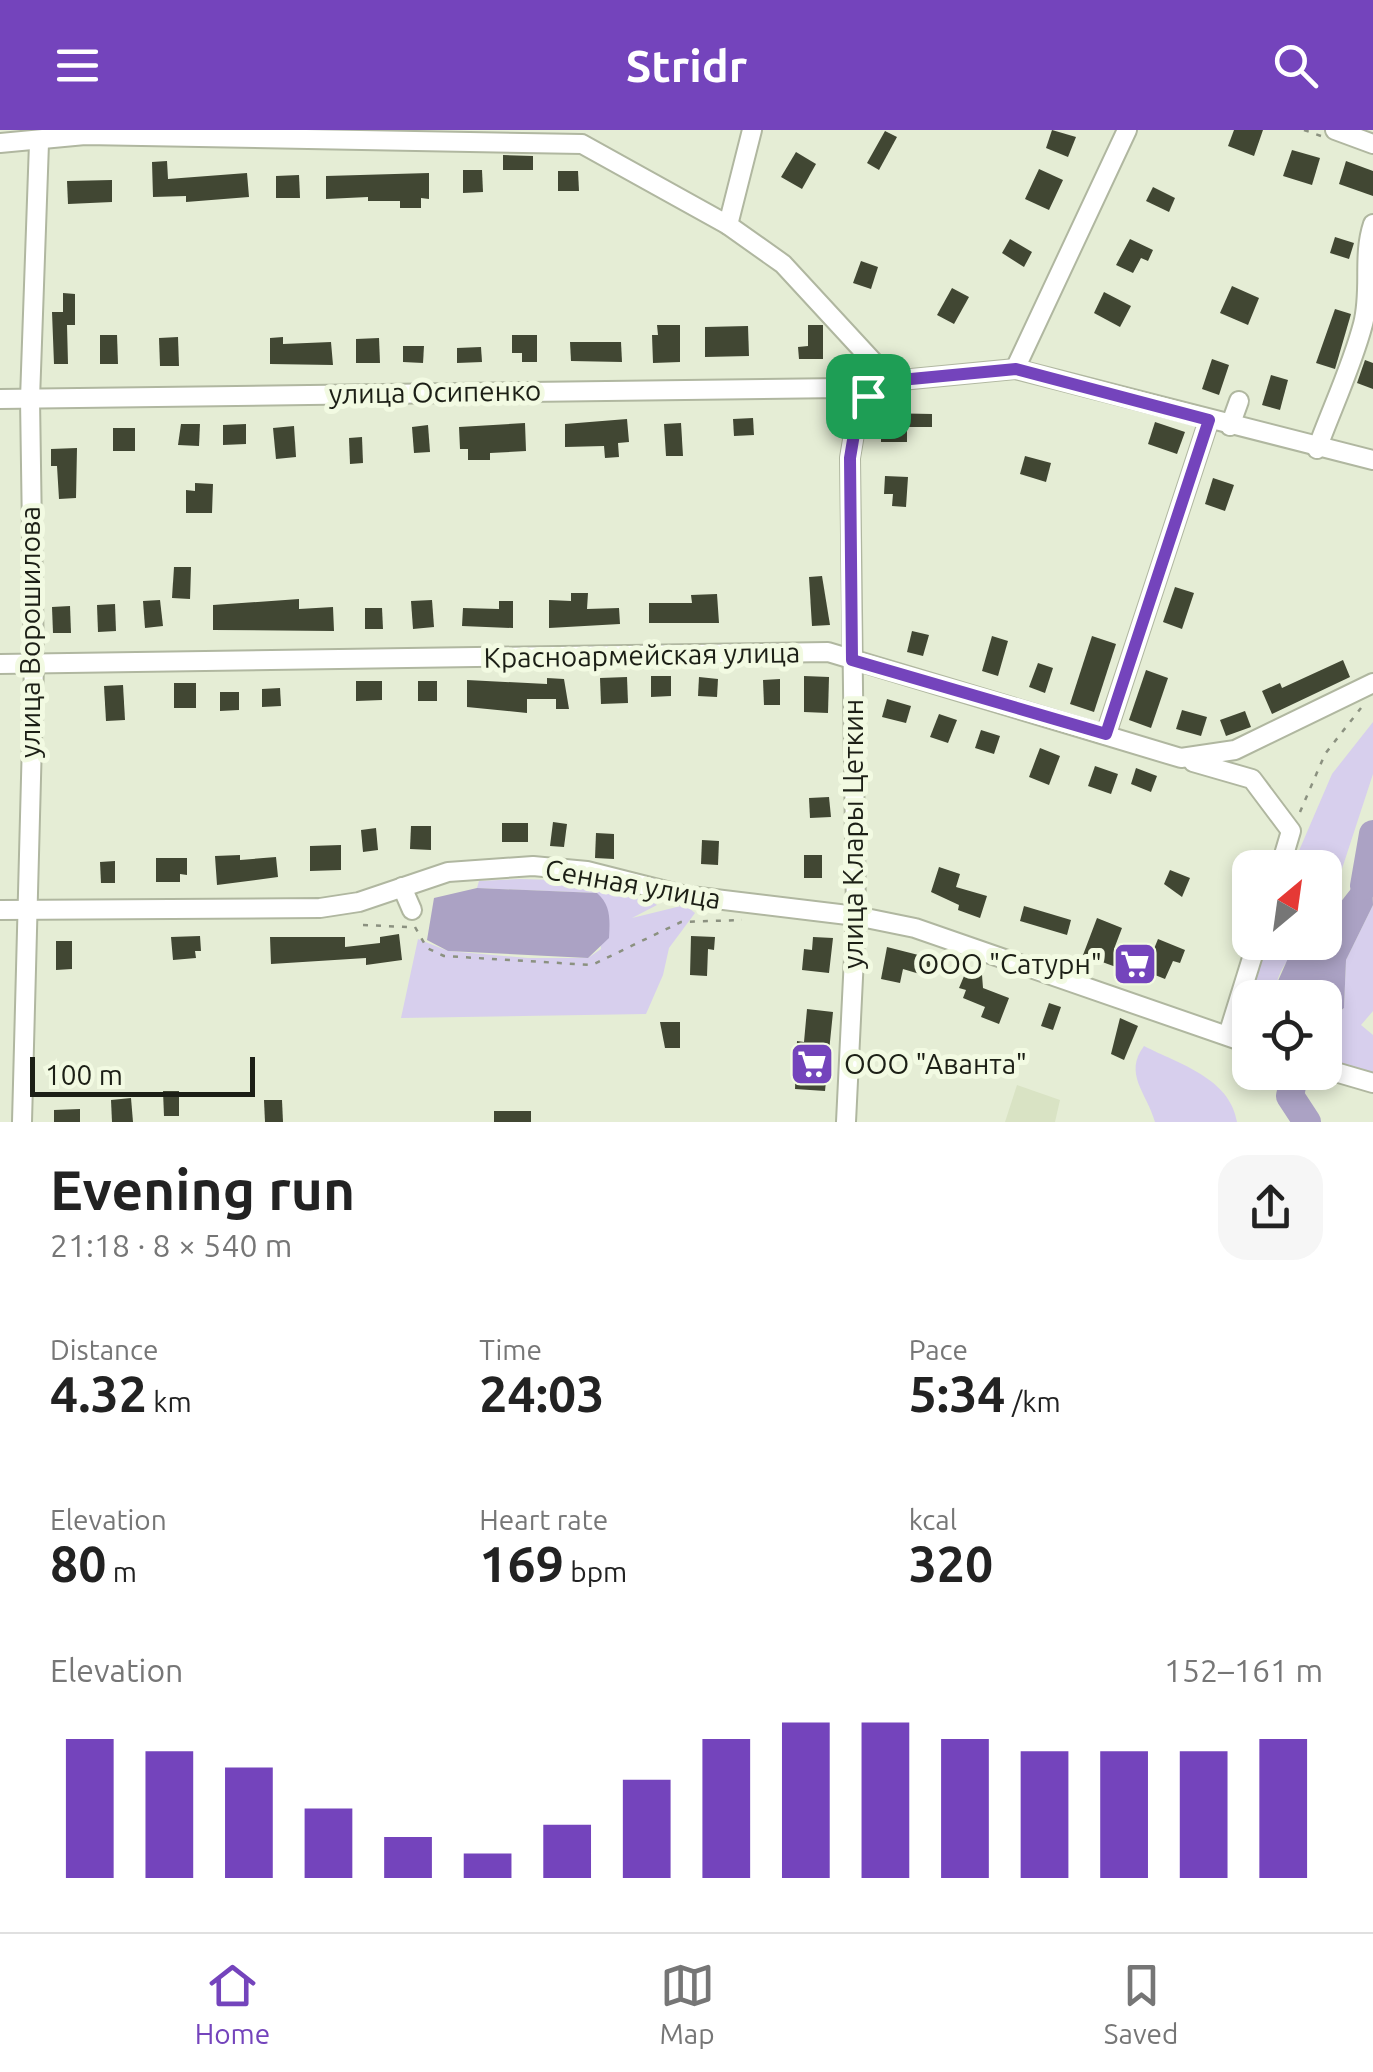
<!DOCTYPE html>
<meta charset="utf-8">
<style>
:root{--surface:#fff;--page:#f6f6f6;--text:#222;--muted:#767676;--line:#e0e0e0;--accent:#7444bc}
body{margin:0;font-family:Ubuntu,sans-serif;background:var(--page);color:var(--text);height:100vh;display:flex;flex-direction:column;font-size:38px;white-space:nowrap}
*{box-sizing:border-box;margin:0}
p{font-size:32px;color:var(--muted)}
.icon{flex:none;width:55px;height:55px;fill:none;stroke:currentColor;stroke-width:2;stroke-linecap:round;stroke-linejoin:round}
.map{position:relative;height:992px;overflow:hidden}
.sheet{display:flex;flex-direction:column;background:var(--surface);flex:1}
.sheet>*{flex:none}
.needle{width:65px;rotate:29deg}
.controls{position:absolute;left:1232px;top:720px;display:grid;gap:20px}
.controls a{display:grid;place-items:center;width:110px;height:110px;border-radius:20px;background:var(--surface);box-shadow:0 5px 15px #0003;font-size:50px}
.scale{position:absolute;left:30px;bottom:25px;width:225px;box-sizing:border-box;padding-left:10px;border:5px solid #1c1f16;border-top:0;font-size:28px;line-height:35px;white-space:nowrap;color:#1c1f16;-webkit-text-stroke:8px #f2fae2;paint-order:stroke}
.pin{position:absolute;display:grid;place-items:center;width:85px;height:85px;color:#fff;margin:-42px;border-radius:20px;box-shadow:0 5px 15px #0006}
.round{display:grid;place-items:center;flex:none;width:105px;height:105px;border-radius:30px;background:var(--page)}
.summary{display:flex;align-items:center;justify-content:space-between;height:170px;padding:0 50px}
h1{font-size:55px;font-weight:600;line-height:75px}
.stats{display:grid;grid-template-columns:repeat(3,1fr);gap:15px;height:170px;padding:10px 50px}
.stats div{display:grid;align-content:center}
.stats b{font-size:50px;font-weight:600}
.stats small{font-size:28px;font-weight:400}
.stats p{font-size:28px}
.chart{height:280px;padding:20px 50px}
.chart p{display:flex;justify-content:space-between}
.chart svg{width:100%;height:180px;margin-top:10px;stroke:var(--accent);stroke-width:6}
header{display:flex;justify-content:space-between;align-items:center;height:130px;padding:0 50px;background:var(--accent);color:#fff;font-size:45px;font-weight:600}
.tab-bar{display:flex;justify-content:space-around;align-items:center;height:140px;border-top:2px solid var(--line);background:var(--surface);font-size:28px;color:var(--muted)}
.tab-bar a{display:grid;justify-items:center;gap:5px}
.tab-bar .selected{color:var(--accent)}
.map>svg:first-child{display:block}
</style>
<header><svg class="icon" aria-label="menu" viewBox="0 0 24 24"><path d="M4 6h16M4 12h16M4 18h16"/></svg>Stridr<svg class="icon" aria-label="search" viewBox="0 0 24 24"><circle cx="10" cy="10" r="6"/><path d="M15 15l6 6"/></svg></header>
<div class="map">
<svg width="1373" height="992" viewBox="0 0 1373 992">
<rect width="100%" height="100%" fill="#e5edd5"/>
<path fill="#d9e3c4" d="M1017 955 1060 970 1055 992H1005Z"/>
<g fill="#d7cfed">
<path d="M1373 592V644L1337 754V780L1325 792V738L1292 737 1332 644Z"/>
<path d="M520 749C564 750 619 750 657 775L632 788 685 775 695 783 669 818 663 845 646 884 401 888 418 809 448 821 528 828H588L601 819 597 763 477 758 479 751Z"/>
<path d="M1373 775V881L1361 895 1373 905V948L1345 940 1331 915 1329 895 1344 878 1346 830Z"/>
<path d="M1264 813H1303C1289 826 1273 847 1276 867L1250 868V885L1244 878Z"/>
<path d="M1144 916C1179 934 1230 948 1237 992H1155C1147 963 1123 944 1144 916Z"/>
</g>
<g fill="#aba2c4">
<path d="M1371 719 1373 775 1346 830 1344 878 1325 894V868L1278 867 1274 860 1289 826 1303 813 1325 812V792L1354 755 1362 728Z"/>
<path d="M477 758 597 763C611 775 610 790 609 808L588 828 448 821 427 810 434 768Z"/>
</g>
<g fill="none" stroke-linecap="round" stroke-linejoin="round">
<g stroke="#aba2c4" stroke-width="28">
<path d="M1364 756 1373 704"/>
<path d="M1295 942 1290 966 1307 992"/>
</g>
</g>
<g fill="#414733">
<path d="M1052 0 1076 7 1068 27 1046 18Z"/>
<path d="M1234 0H1263L1254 26 1228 16Z"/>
<path d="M885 1 897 7 879 40 867 33Z"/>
<path d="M1292 20 1320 28 1312 55 1283 46Z"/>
<path d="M796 22 816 34 802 59 781 47Z"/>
<path d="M503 25 533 26V40H503Z"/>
<path d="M167 31 168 49 247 43 249 67 186 72V66L153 67 152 32Z"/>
<path d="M1346 31 1373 41V66L1339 54Z"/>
<path d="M1039 39 1063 50 1049 80 1025 69Z"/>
<path d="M463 40H482L483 62 463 63Z"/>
<path d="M558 41H578L579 61H558Z"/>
<path d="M429 43V69L421 68V78H400V71H368V67L326 69V46Z"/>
<path d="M299 45 300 68H276V46Z"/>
<path d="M112 50V72L68 74 67 51Z"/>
<path d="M1153 57 1175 68 1169 82 1146 71Z"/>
<path d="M1335 107 1354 113 1349 129 1330 123Z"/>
<path d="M1010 109 1032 122 1024 137 1002 123Z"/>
<path d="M1130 109 1153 120 1148 131 1141 128 1133 143 1116 135Z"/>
<path d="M861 131 878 137 871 159 853 153Z"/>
<path d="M1232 156 1259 168 1248 195 1220 183Z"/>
<path d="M952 158 969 167 954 194 937 185Z"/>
<path d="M1104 162 1131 176 1120 197 1094 183Z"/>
<path d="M63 163 75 164V195H67L68 234H54L52 182H63Z"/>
<path d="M1335 179 1351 184 1335 239 1316 233Z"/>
<path d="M657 195H680V232L653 233 652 205H658Z"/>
<path d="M808 195H823V229H799L798 217 808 216Z"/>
<path d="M748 196 749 226 705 227V197Z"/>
<path d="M100 205H117L118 234H100Z"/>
<path d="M512 205H537V232H522V223H512Z"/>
<path d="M178 207 179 236H160L159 208Z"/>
<path d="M283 207V214L331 212 333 235 270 234V208Z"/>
<path d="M379 208 380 233H356V209Z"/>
<path d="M570 212H621L622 232 571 231Z"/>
<path d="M403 216H424L423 233 403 232Z"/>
<path d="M481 217 482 232 457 233V218Z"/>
<path d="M1212 229 1229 235 1219 265 1202 259Z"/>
<path d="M1365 230 1373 233V259L1357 253Z"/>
<path d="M1271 245 1288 250 1280 280 1262 275Z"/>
<path d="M881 283 932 284V297H907V312H881Z"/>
<path d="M753 288 754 305 734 306 733 289Z"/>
<path d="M627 289 629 312 618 313 619 327 605 328 604 316 565 317V294Z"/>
<path d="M1155 292 1185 302 1177 324 1148 314Z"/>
<path d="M525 293 526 321 490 323V330H468V319H460L459 297Z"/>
<path d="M681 293 683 326H666L664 294Z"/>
<path d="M181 294H200L199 316 178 315Z"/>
<path d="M246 294V314L223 315V295Z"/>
<path d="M428 295 430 322 414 323 412 297Z"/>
<path d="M294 296 296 327 276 329 273 298Z"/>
<rect x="113" y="298" width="22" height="23"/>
<path d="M362 307 363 333 350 334 349 308Z"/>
<path d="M77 318 76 368 59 369 57 336H51V319Z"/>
<path d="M1025 326 1051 333 1046 352 1020 344Z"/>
<path d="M885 346 908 347 906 377 892 376 893 364H884Z"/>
<path d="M1213 348 1234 355 1225 381 1205 374Z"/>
<path d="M195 353 213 354 212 383H186V360L195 361Z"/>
<path d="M174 437H191L190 469 172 468Z"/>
<path d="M822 446 830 495 812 496 809 447Z"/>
<path d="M1175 457 1194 463 1182 499 1163 492Z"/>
<path d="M571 463H588L587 479 619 478 620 494 549 498V470L571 471Z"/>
<path d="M717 464 719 493H649V473H692L691 465Z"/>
<path d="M299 469V479L333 477 334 501 213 500V475Z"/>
<path d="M160 470 163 496 145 498 143 471Z"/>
<path d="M432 470 434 497 413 499 411 471Z"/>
<path d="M499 471H513V498L462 496 463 478 499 479Z"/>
<path d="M115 474 116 501 98 502 97 475Z"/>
<path d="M70 476 71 503H53L52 477Z"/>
<path d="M365 478H382L383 499H365Z"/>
<path d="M912 501 929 505 923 526 907 522Z"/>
<path d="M992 506 1008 511 998 546 982 541Z"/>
<path d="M1092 506 1116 514 1094 582 1070 574Z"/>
<path d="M1343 530 1350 547 1272 584 1262 561 1280 553 1282 558Z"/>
<path d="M1038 533 1053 538 1045 563 1029 557Z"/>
<path d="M1146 540 1168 548 1151 598 1129 590Z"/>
<path d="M651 546H671V566L651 567Z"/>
<path d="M804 546 829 547 828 583 804 582Z"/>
<path d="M627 547 628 573 601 574 600 548Z"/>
<path d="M699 547 718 549 717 567 698 566Z"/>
<path d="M547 548 564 549 569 579H556V569H527V583L467 577V550L547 554Z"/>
<path d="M780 549V575H764L763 550Z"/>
<path d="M356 551H382V570L356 571Z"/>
<rect x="418" y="551" width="19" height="20"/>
<rect x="174" y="553" width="22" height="25"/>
<path d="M123 555 125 590 106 591 104 556Z"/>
<path d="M280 558 281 576 262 577V559Z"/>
<path d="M220 562H239V580L220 581Z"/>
<path d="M887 569 911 576 906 593 882 587Z"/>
<path d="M1182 580 1207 587 1201 606 1176 599Z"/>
<path d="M1245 581 1251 597 1226 606 1220 590Z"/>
<path d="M939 584 957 590 948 613 930 607Z"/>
<path d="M981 600 1000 606 994 624 975 618Z"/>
<path d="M1040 618 1060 626 1049 655 1029 647Z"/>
<path d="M1095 636 1118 644 1111 664 1088 656Z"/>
<path d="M1136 638 1157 646 1151 662 1131 654Z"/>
<path d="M829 667 831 687 810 688 809 668Z"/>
<path d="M553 692 567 694 564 717 550 716Z"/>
<rect x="502" y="693" width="26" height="19"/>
<path d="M411 696H431V720L410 719Z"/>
<path d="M376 698 378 720 363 722 361 700Z"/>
<path d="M596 703 614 704V729L595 728Z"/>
<path d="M702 710 719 711 718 735 701 734Z"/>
<path d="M341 715V740L310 741V716Z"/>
<path d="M240 725V730L276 727 278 747 217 755 215 726Z"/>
<rect x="804" y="725" width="18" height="23"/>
<path d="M156 728H187V745L180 744V752H156Z"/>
<path d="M115 731V753H101L100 732Z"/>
<path d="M939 737 960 744 956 757 987 766 980 788 958 780 959 775 931 762Z"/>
<path d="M1170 740 1190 748 1182 767 1164 754Z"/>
<path d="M1024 776 1071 790 1067 805 1020 791Z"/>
<path d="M1097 788 1122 798 1114 819 1121 822 1116 837 1083 825Z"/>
<path d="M399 804 402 830 366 835V828L271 834 270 807H345V817L380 813V807Z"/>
<path d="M200 806 201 821H195L196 828 173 830 171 807Z"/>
<path d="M691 806 715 807 714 820 708 819 707 846 690 845Z"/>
<path d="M813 807 833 808 829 843 802 840 804 819 812 820Z"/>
<path d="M1158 809 1185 820 1180 833 1173 831 1165 849 1145 841Z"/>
<path d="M56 811H72V839L56 840Z"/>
<path d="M887 817 938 830 933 848 903 839 900 853 881 849Z"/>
<path d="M967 839 982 845 983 858 1009 868 999 894 981 887 985 877 963 868 966 860 959 858Z"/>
<path d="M1049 873 1061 877 1053 900 1041 896Z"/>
<path d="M807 879 833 882 825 961 795 959 797 911 804 912Z"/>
<path d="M1120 888 1138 896 1124 930 1111 924Z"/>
<path d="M660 892H680V918H665Z"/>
<path d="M163 961H179V986H164Z"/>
<path d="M131 968 133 992H112L111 970Z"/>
<path d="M264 970H282L283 992H265Z"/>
<path d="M80 979V992H54V980Z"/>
<rect x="494" y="981" width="37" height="11"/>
</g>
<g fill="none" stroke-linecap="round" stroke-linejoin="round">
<defs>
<g id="minor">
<path d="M1335 0 1373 14"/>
<path d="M0 13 85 5 582 14 728 95 783 134 891 251"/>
<path d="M728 95 752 0"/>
<path d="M1015 239 1127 0"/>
<path d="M0 269 843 258 868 266"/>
<path d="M1230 296 1239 271"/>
<path d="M1317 319C1332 278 1352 236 1363 194 1372 159 1362 127 1373 94"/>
<path d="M0 534 828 522 1181 628 1235 620 1373 553"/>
<path d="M1106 604 1209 290"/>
<path d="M1193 632 1252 649 1291 701 1280 738"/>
<path d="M402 757 412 780"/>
<path d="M0 780 320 778 359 772 448 742 533 736 587 741 682 765 856 786 915 798 1250 914"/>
<path d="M1228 905 1257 812"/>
<path d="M1325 939 1373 953"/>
<path d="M22 992 34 534 30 269 39 13"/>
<path d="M846 992 856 786 850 328 856 292 868 266 891 251 1015 239 1373 330"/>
</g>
</defs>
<use href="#minor" stroke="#b0b7a0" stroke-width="22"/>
<g stroke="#8b9180" stroke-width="2.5" stroke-dasharray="5 8" stroke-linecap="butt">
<path d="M1304 0 1321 6"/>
<path d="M1300 682 1325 624 1361 578"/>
<path d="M363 795 407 797"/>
<path d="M415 797 427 818 444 826 592 835 681 792 742 790"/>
</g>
<use href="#minor" stroke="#fff" stroke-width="18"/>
</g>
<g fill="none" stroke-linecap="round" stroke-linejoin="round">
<defs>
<path id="route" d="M1016 239 1209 290 1106 604 852 530 850 328 856 292 868 266 890 251Z"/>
</defs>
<use href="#route" stroke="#fff" stroke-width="20"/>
<use href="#route" stroke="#7444bc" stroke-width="12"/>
</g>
<defs>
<symbol id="supermarket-square" viewBox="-11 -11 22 22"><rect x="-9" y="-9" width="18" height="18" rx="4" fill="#7444bc" stroke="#f2fae2"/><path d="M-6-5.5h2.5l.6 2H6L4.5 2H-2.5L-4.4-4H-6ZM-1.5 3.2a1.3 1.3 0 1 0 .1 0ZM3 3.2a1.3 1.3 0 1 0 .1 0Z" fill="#fff"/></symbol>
</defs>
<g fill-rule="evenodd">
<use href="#supermarket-square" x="1110" y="809" width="50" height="50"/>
<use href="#supermarket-square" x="787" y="909" width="50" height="50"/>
</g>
<g text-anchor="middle" stroke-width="10" stroke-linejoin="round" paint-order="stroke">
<g font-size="28" fill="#1c1f16" stroke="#f2fae2">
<text transform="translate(435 262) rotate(-1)" y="10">улица Осипенко</text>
<text transform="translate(30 502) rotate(-90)" y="10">улица Ворошилова</text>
<text transform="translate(642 525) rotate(-1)" y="10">Красноармейская улица</text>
<text transform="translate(853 704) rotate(-90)" y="10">улица Клары Цеткин</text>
<text transform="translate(633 754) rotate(10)" y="10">Сенная улица</text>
</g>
<g font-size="28" fill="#1c1f16" stroke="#f2fae2" text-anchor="end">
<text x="1102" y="844">ООО "Сатурн"</text>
<text x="844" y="944" text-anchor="start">ООО "Аванта"</text>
</g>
</g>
</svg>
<div class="controls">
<a><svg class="needle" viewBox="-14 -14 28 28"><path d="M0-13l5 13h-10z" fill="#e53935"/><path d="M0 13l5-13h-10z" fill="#767676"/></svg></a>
<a><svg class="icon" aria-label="locate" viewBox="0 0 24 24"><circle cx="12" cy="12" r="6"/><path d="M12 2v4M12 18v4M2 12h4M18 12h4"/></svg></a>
</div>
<div class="scale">100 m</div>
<div class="pin" style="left:868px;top:266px;background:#1e9e55"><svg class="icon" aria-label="arrive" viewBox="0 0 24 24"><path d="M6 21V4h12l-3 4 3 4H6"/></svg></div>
</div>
<section class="sheet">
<div class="summary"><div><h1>Evening run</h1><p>21:18 · 8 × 540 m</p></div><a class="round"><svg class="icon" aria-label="share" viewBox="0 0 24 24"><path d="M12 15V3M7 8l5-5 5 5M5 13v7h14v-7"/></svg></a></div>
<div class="stats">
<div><p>Distance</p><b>4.32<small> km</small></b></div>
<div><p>Time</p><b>24:03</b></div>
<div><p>Pace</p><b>5:34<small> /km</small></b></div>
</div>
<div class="stats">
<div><p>Elevation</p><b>80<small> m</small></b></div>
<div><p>Heart rate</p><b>169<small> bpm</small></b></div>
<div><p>kcal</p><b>320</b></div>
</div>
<div class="chart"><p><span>Elevation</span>152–161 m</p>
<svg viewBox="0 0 160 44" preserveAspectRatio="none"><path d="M5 44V10M15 44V13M25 44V17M35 44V27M45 44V34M55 44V38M65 44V31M75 44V20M85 44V10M95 44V6M105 44V6M115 44V10M125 44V13M135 44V13M145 44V13M155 44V10"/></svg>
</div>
</section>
<nav class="tab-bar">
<a class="selected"><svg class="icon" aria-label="home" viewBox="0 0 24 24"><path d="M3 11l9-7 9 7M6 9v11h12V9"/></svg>Home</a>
<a><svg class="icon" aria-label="map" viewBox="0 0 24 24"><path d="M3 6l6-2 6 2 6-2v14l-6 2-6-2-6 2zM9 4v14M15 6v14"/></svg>Map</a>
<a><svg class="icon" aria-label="saved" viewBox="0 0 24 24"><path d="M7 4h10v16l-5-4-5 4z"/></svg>Saved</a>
</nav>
